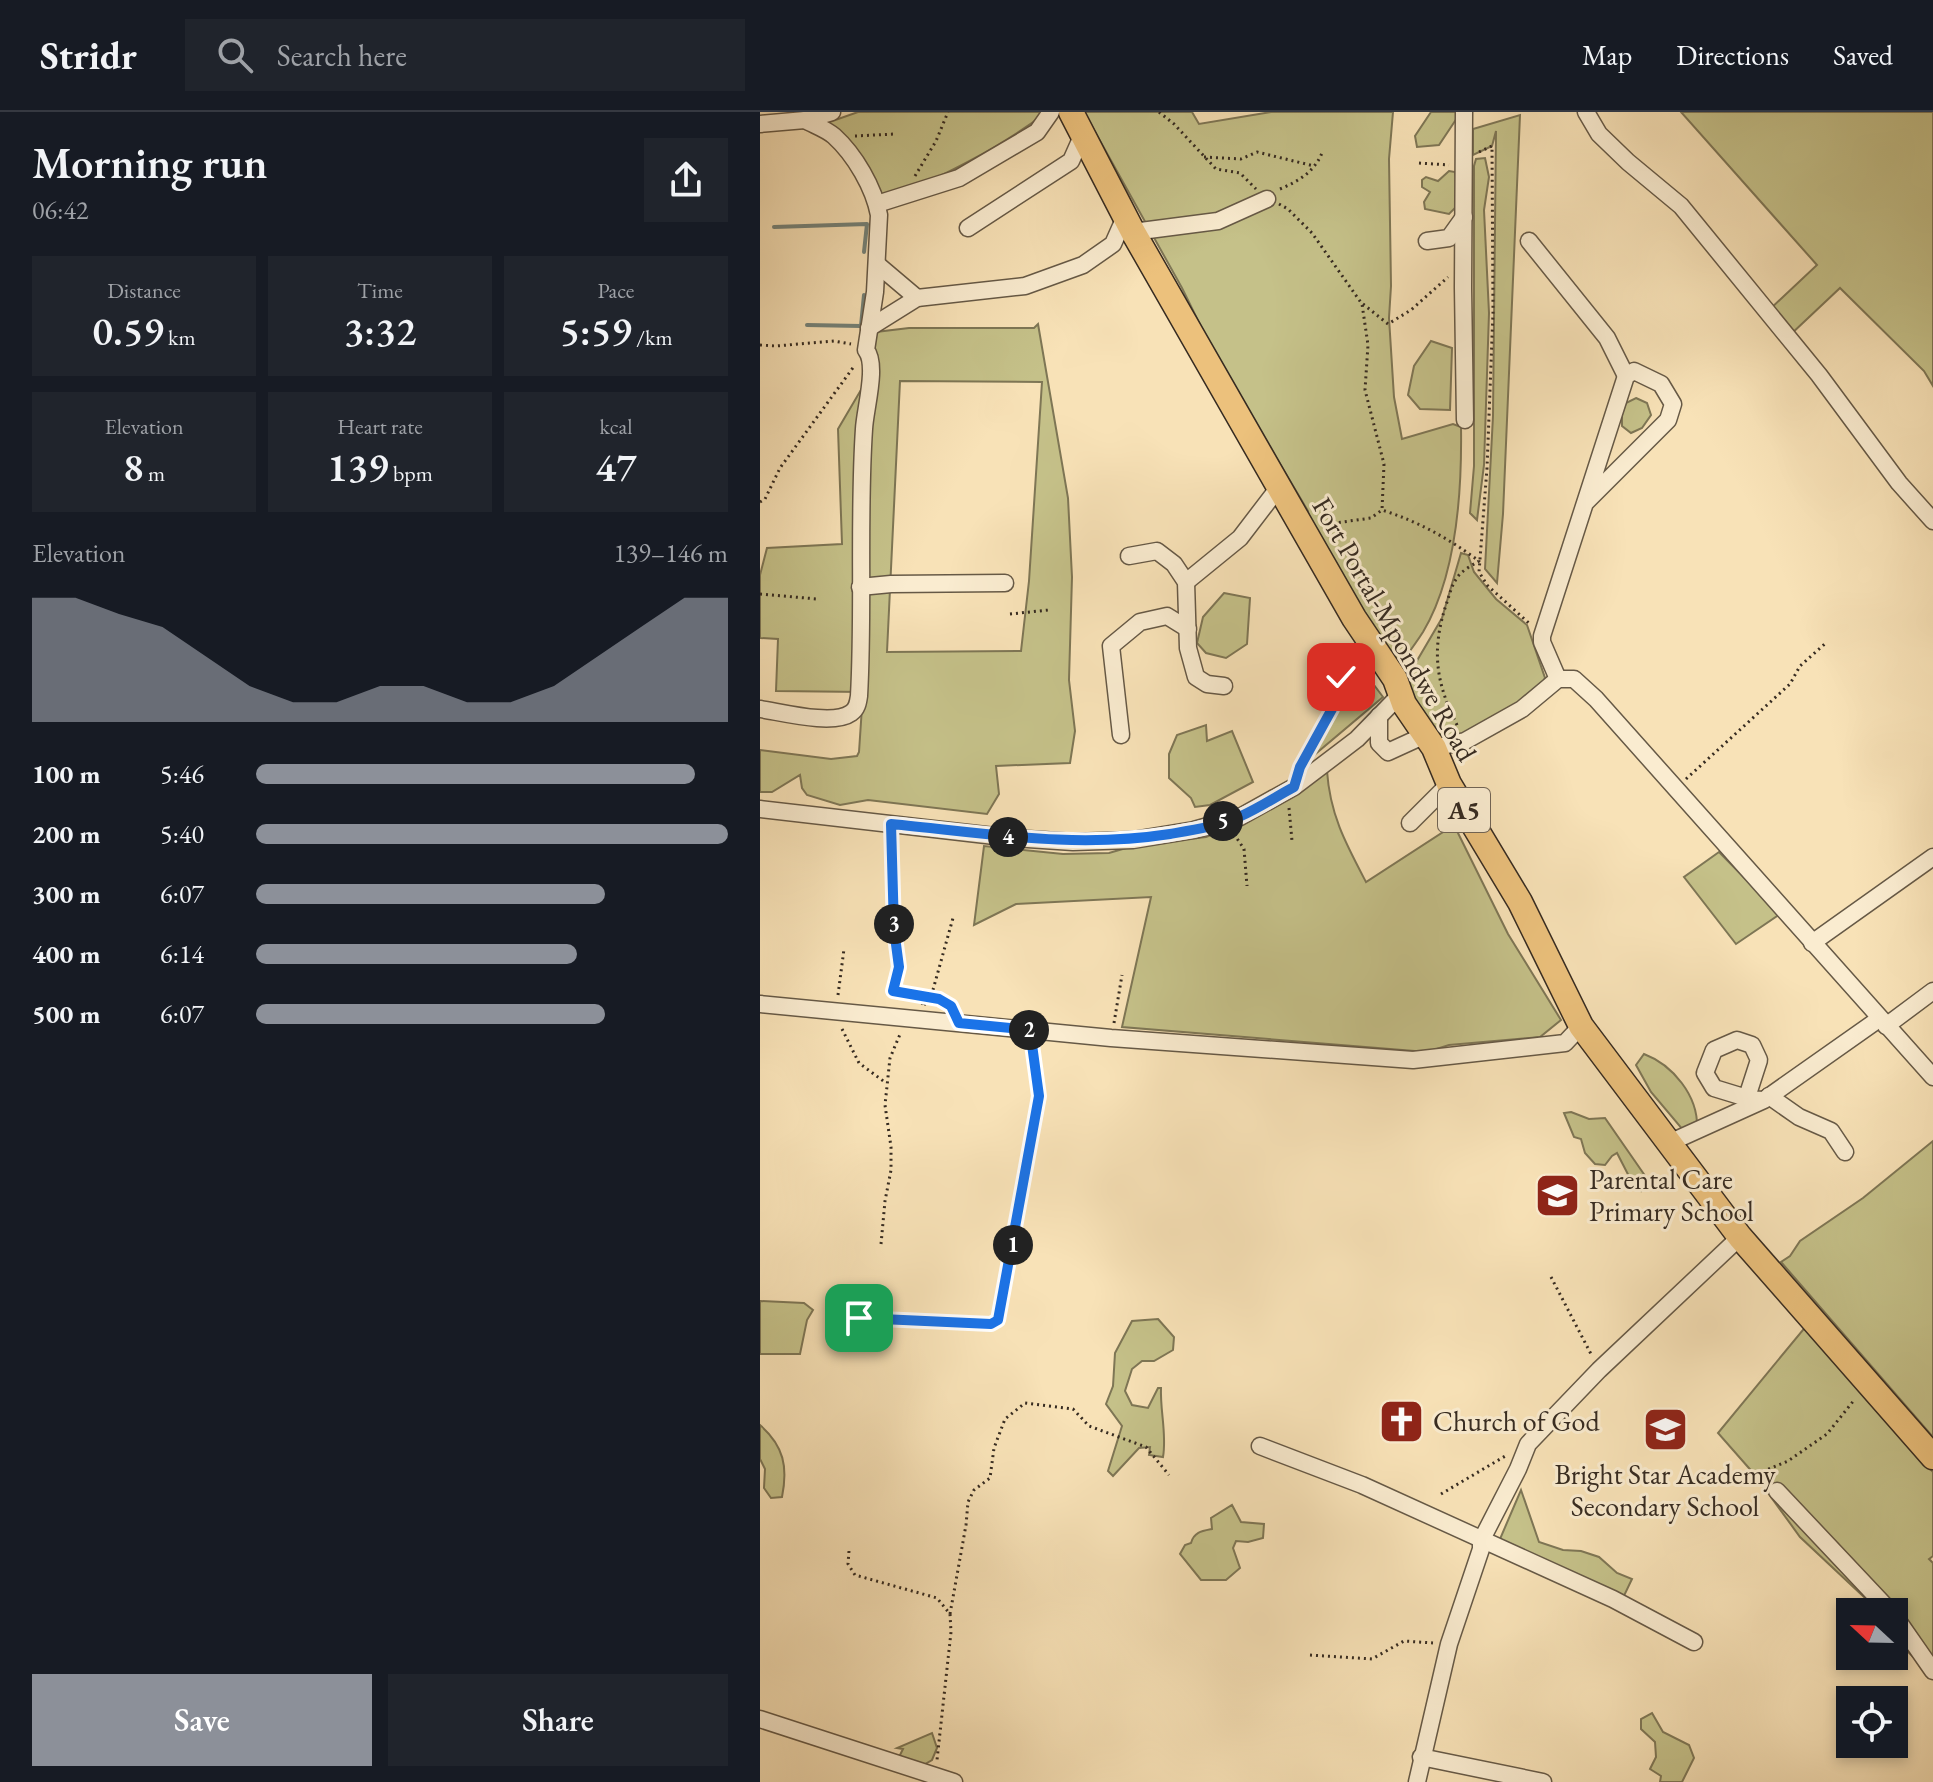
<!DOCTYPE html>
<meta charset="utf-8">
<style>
:root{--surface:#171b24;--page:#20242c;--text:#f1f3f6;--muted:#9ea1a6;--line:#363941;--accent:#8c9099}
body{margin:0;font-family:"EB Garamond",serif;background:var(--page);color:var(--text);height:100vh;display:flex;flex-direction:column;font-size:30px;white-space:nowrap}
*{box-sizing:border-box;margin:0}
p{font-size:26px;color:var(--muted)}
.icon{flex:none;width:44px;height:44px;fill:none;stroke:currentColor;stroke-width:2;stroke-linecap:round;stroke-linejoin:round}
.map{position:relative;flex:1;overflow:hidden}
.drawer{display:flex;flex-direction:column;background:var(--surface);width:760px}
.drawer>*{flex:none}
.needle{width:52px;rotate:292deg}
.fabs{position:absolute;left:1076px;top:1486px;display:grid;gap:16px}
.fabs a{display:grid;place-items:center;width:72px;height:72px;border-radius:0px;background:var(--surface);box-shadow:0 4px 12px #0003;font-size:40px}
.pin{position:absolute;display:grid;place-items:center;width:68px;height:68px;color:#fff;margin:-34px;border-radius:16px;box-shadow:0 4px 12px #0006}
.km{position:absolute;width:40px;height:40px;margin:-20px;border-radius:50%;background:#222;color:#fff;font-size:22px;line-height:40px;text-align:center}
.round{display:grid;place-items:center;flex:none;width:84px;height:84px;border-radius:0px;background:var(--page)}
.headline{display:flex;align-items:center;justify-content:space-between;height:136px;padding:0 32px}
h1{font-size:44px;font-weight:600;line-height:60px}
.stats{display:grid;grid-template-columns:repeat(3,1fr);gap:12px;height:136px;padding:8px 32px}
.stats div{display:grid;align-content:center;border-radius:0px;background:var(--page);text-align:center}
.stats b{font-size:40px;font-weight:600}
.stats small{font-size:22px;font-weight:400}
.stats p{font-size:22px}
.chart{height:224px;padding:16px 32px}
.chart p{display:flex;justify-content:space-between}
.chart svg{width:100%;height:144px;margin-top:8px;fill:var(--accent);opacity:.7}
.primary-button{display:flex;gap:16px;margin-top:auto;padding:16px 32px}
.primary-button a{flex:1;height:92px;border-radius:0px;background:var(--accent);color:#fff;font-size:32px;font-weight:600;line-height:92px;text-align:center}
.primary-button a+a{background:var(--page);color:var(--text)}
ul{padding:0 32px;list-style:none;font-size:26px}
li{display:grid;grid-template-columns:128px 96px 1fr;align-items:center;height:60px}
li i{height:20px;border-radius:10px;background:var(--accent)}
header{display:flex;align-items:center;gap:48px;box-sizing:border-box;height:112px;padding:0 40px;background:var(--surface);border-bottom:2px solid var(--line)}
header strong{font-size:38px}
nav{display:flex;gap:44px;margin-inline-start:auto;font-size:28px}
.search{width:560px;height:72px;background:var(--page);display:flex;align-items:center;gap:20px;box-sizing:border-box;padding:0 28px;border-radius:0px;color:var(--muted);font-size:30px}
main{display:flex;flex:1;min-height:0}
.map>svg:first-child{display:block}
</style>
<header>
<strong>Stridr</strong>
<div class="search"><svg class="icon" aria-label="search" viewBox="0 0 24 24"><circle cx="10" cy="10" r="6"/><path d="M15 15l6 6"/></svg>Search here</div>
<nav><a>Map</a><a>Directions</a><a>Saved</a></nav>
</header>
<main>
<section class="drawer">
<div class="headline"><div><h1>Morning run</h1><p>06:42</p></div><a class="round"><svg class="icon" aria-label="share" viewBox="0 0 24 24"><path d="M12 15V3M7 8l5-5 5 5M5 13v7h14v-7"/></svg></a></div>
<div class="stats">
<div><p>Distance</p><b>0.59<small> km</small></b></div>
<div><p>Time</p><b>3:32</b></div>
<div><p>Pace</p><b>5:59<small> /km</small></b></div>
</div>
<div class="stats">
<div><p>Elevation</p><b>8<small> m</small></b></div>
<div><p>Heart rate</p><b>139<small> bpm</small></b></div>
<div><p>kcal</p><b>47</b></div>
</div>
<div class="chart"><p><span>Elevation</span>139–146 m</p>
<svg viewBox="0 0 160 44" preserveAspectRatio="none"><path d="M0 44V6L10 6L20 11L30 15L40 24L50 33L60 38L70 38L80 33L90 33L100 38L110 38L120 33L130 24L140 15L150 6L160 6V44z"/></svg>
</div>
<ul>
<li><b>100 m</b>5:46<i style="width:93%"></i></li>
<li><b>200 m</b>5:40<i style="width:100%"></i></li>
<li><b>300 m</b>6:07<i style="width:74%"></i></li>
<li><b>400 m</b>6:14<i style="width:68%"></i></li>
<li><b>500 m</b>6:07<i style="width:74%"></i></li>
</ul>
<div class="primary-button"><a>Save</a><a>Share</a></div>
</section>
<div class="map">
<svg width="1173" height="1670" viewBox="0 0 1173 1670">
<rect width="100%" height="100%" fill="#f8e2b7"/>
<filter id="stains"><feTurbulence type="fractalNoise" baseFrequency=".0025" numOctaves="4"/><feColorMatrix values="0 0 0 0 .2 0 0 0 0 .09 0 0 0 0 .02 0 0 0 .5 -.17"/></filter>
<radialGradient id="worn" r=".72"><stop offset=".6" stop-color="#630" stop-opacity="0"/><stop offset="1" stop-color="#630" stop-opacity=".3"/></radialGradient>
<g fill="#c5c189" stroke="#7e7655" stroke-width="2" fill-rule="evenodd">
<path d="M98 0H287C237 38 182 64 125 90L61 13Z"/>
<path d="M324 0H432L439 12 511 0H633L629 47 631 174 629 206 634 285 642 327 693 312 701 315C702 381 697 463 663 520 654 534 644 547 634 561L550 413 548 399 454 241 422 176Z"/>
<path d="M671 0H699V3L679 33 657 35 655 24Z"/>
<path d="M921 0H1173V274L1164 259 1080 176 1029 224 1008 199 1057 153Z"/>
<path d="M760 3 743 402 737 471 725 457 733 304 736 19 732 34 713 43V17Z"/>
<path d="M725 46 729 65 724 98 729 201 724 353 717 408 710 401 714 354V54L716 47Z"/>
<path d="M689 59 695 60 701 90 689 102 665 97 664 90 670 80 662 75V68L666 65 678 69Z"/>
<path d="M278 212 308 386 312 465 309 568 315 619 310 651 236 654 239 682 227 702 108 688 80 693 47 683 42 676 40 663 12 680H0V638L71 647 97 644 99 640 103 580 16 579 18 527 0 526V463L7 436 82 432 78 317 108 266 116 220 149 216H274ZM140 269 282 270 269 469 261 539 127 540Z"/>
<path d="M671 229 692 236 690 298 660 297 648 283 654 254Z"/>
<path d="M876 286 887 291 891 303 882 316 871 321 862 314V302L866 291Z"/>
<path d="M701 441 708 443 714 460 736 487 767 513 785 566 770 592 687 637 641 576 682 506Z"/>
<path d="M464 481 490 486 487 532 466 546 446 541 437 531 443 505Z"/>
<path d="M583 549H596L623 585 540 655 572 597 592 572Z"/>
<path d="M446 613 447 629 472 619 493 670 450 693 435 695 431 686 409 666V642L417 623Z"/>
<path d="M567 659C570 703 586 732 606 770L694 713 748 822 801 908 780 925 689 933 667 940 362 915 391 785 256 792 214 813 224 734 303 742 349 741 380 732 446 725 490 708Z"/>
<path d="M959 740 1020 802 976 832 924 765Z"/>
<path d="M884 942C913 953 938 984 937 1015L923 1018 891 980 876 953Z"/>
<path d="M811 1000 829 1007 845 1006 888 1068 881 1079 874 1074 857 1041 852 1044 845 1053 835 1052 825 1041 821 1027 814 1025 804 1001Z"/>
<path d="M1173 1029V1325L1021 1150 1030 1144 1040 1129 1103 1086Z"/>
<path d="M0 1189 44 1191 53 1198 47 1208 40 1242H0Z"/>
<path d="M398 1207 414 1225 413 1238 394 1249H382L372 1257 365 1279 372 1293 388 1296 398 1276H401C400 1299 407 1323 403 1345L389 1343 390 1335 379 1336 353 1364 348 1359 362 1314 346 1292 353 1274 355 1241 372 1209Z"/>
<path d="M1047 1213 1173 1360V1444L1169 1447 1173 1451V1563L1134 1527V1500H1120L1040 1425 995 1363 958 1321Z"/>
<path d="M0 1313C24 1334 28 1355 22 1385L11 1386 4 1376 5 1357 0 1347Z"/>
<path d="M761 1378 779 1430 803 1438 821 1439 839 1445 857 1461 872 1467 862 1488 740 1427Z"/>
<path d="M472 1393 481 1410 504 1412 503 1426 488 1430 476 1429 473 1436 480 1456 466 1468H441L420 1442 425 1433 431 1431C434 1420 442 1419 452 1417L451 1406Z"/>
<path d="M892 1601 903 1620 929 1633 934 1646 922 1670H900L901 1664 890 1657 896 1645 895 1630 881 1617V1607Z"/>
<path d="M172 1621 177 1636 172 1648 160 1655 137 1649 143 1637 137 1636Z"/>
</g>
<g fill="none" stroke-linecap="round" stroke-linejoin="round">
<g stroke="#75837a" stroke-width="4">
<path d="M14 115 107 112 104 140"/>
<path d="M47 213 101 214 104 183"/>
</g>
<defs>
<g id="minor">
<path d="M704 0 703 176 705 308"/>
<path d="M826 0 839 22 868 50 921 94 1059 263 1139 371 1173 409"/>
<path d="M0 12 45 8 72 0"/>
<path d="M117 92 199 66 277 20 291 0"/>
<path d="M208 116 311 49 323 22"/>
<path d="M373 120 458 109 507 87"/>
<path d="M667 129 689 126 704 105"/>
<path d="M769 129 847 226 866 264"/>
<path d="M118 153 157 186"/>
<path d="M109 216 157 186 265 174 323 153 353 132 365 105"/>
<path d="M369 444 397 439 414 452 426 470 428 536 436 565 447 572 464 574"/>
<path d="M426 470 480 426 519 375"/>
<path d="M100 475 131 472 245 471"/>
<path d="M798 567 782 530V524L866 264 874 259 901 272 913 292 908 308 825 391"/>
<path d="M0 597C21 600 73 614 91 601 97 597 98 591 99 584 104 495 98 406 104 317 105 297 118 253 106 238L115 180 119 103C114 76 95 43 74 24 66 17 54 13 45 8"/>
<path d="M619 604V631L628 640 663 624"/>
<path d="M361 623 351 534 380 510 407 504 428 517"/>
<path d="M674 636 705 629 762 597 798 567H814L836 587 1173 965"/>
<path d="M0 697 252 726 313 730 373 728 434 718 480 705 534 675 597 627 636 587 639 575"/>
<path d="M650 711 689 672"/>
<path d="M1052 831 1173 745"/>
<path d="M0 892 351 926 653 948 805 931 821 914"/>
<path d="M1126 914 1173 879"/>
<path d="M1009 984 1039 1005 1071 1019 1085 1040"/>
<path d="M990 987 988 982 999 948 992 933 977 928 954 938 945 961 954 976 990 987 1002 988"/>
<path d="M909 1031 1004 988 1119 907"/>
<path d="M500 1334 602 1373 853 1487 934 1530"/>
<path d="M1017 1379 1131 1500"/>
<path d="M1134 1503 1173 1559"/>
<path d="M0 1607 194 1670"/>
<path d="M661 1645 783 1670"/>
<path d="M657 1670 689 1532 721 1437V1429L758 1357 768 1332 839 1258 980 1125"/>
</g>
<path id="highway" d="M311 0 373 120 594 506 635 567 644 592 674 636 689 672 760 790 821 914 980 1125 1173 1345"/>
</defs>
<use href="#minor" stroke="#665946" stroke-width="19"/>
<use href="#highway" stroke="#362b21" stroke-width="27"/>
<g stroke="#362b21" stroke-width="3" stroke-dasharray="2 4" stroke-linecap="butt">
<path d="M399 0 414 12 456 57 480 61 496 77"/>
<path d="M95 24 135 22"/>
<path d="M719 40 732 34 733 200 727 356 719 460 727 473 771 513"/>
<path d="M444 45 481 47 497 40 554 54"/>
<path d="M659 51 689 53"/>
<path d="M155 64 176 29 188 0"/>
<path d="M520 77C539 69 556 59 563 38"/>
<path d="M519 92 528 97 552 121 602 192 608 233 605 278 624 352 622 398"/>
<path d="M603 192 628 212 651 198 688 165"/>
<path d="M0 233 16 234 74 229 91 232"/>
<path d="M0 390 5 387 20 356 95 253"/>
<path d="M561 413 611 406 622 398C659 410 688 426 719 449 711 454 700 459 695 469 691 475 689 485 686 493 671 539 676 572 698 615"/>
<path d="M0 482 57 487"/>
<path d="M250 502 289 498"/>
<path d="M579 572H592L617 584"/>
<path d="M544 648 572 597 588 533"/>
<path d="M926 667 1030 572 1040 554 1067 530"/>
<path d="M529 696 532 729"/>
<path d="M474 722 484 737 487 774"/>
<path d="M131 726 134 817 139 855 133 879 152 883 163 892"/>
<path d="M78 883 84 837"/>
<path d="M152 883 179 887 192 897"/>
<path d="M164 893 171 885 193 806"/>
<path d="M354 911 362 863"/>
<path d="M82 917 99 951 126 971"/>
<path d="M121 1132 125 1089 131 1058V1035L125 993 130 946 141 920"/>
<path d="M791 1165 832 1244"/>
<path d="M99 1206 231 1212 238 1208 279 984 272 934"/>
<path d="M975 1371 1028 1349 1067 1322 1095 1287"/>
<path d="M681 1382 747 1343"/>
<path d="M89 1439 88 1452 95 1463 177 1486 190 1502 191 1520 177 1648"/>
<path d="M190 1502 206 1413 208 1390 214 1378 230 1366 234 1336 245 1307 265 1291 313 1297 329 1314 386 1335 409 1363"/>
<path d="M550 1543 612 1547 644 1529 673 1531"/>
</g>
<use href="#minor" stroke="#faecd0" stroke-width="16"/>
<use href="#highway" stroke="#ecc17c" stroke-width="24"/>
</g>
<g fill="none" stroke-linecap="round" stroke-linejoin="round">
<defs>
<path id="route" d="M99 1206 231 1212 238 1208 279 984 270 918 199 911 191 894 179 887 133 879 139 855 134 817 131 712C227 721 313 737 410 722 433 718 459 714 481 704 499 696 517 684 534 675L540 655 572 597 581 565"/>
</defs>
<use href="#route" stroke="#fff" stroke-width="16"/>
<use href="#route" stroke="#1a73e8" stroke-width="10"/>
</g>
<defs>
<symbol id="school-square" viewBox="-11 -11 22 22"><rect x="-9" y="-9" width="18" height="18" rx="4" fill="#8f2418" stroke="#faecd0"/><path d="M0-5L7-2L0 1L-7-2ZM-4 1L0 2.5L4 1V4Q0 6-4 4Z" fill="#fff"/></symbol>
<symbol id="church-square" viewBox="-11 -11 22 22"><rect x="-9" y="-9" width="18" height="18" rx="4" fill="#8f2418" stroke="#faecd0"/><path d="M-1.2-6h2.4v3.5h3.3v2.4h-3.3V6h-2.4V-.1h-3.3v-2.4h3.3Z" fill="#fff"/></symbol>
</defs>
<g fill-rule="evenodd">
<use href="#school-square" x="772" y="1058" width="51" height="51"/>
<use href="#church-square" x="616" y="1284" width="51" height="51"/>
<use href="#school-square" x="880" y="1292" width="51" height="51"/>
</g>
<g text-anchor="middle" stroke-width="6" stroke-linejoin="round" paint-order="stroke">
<rect fill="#faecd0" stroke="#716556" stroke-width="2" x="678" y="676" width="52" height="44" rx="6"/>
<g font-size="26" font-weight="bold" fill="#362b21">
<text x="704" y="707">A5</text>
</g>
<g font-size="28" fill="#362b21" stroke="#faecd0">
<text transform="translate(635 517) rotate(60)" y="10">Fort Portal-Mpondwe Road</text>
</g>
<g font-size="28" fill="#362b21" stroke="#faecd0" text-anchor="start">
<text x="829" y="1077">Parental Care<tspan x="829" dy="32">Primary School</tspan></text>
<text x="673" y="1319">Church of God</text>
<text x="905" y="1372" text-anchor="middle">Bright Star Academy<tspan x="905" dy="32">Secondary School</tspan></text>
</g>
</g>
<rect width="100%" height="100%" filter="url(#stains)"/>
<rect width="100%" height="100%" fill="url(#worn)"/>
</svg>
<div class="fabs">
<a><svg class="needle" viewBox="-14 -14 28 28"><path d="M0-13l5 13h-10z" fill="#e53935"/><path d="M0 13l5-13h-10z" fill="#9ea1a6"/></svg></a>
<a><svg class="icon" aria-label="locate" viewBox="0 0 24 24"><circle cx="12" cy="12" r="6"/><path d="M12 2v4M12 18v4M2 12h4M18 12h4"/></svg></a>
</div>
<div class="pin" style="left:99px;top:1206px;background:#1e9e55"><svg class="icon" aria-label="arrive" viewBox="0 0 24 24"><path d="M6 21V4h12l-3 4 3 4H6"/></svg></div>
<div class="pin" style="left:581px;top:565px;background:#d93025"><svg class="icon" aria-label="check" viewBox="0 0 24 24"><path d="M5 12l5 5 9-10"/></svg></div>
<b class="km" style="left:253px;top:1133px">1</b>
<b class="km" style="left:269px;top:918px">2</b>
<b class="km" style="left:134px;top:812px">3</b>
<b class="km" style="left:248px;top:725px">4</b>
<b class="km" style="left:463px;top:709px">5</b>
</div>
</main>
